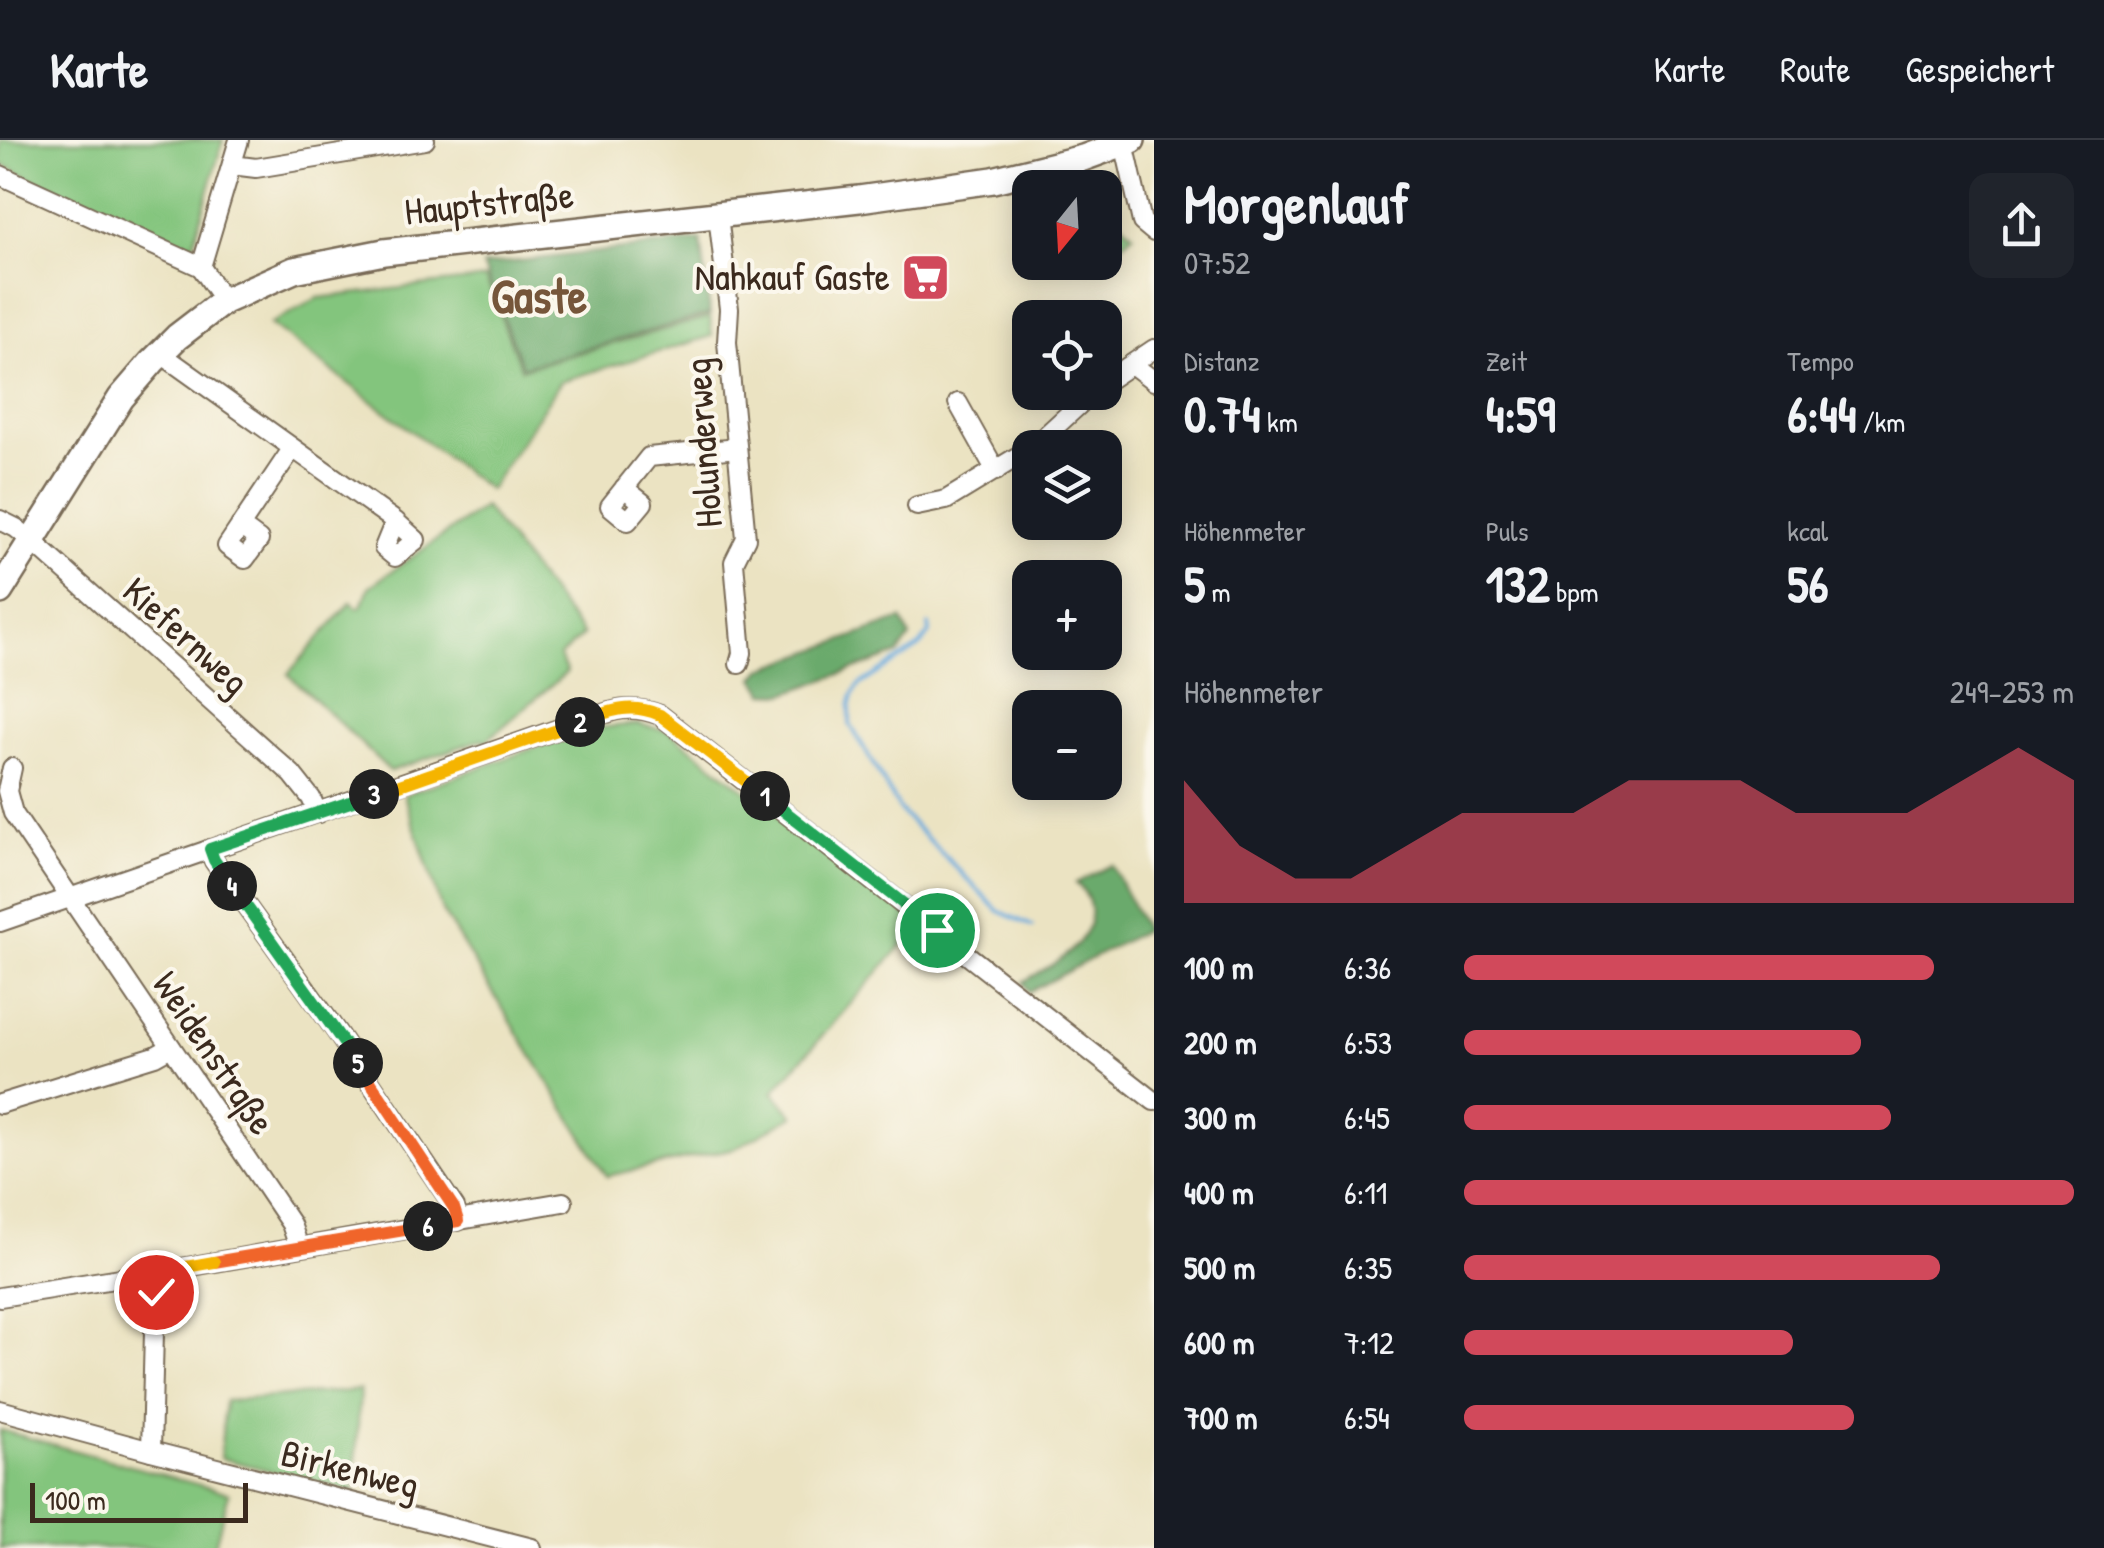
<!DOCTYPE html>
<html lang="de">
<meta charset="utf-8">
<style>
:root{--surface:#171b24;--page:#20242c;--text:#f1f3f6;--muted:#9ea1a6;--line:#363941;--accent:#d1495b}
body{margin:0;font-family:"Patrick Hand",sans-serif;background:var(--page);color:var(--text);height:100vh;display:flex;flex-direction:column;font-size:38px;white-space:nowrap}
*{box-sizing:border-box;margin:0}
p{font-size:32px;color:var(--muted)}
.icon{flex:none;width:55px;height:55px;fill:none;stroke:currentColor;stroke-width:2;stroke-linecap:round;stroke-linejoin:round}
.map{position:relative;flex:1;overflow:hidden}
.side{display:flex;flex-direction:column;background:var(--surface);width:950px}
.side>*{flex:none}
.needle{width:65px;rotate:198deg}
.buttons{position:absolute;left:1012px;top:30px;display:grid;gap:20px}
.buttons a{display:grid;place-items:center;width:110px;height:110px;border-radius:20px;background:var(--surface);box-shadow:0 5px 25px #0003;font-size:50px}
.scale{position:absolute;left:30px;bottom:25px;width:218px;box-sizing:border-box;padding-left:10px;border:5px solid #3b2a1e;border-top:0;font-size:28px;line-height:35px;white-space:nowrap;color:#3b2a1e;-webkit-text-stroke:8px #fbf7ec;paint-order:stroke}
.pin{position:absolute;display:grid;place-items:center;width:85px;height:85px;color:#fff;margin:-42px;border:5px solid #fff;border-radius:50%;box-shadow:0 2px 10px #0007}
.km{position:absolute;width:50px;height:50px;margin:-25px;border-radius:50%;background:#222;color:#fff;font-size:28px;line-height:50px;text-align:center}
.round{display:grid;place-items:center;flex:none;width:105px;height:105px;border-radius:20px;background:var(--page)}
.headline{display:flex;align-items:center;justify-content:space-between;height:170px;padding:0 30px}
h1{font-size:55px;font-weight:700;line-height:75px}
.stats{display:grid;grid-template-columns:repeat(3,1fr);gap:15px;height:170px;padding:10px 30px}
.stats div{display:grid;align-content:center}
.stats b{font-size:50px;font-weight:700}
.stats small{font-size:28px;font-weight:400}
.stats p{font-size:28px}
.chart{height:280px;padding:20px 30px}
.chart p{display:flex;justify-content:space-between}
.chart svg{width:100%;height:180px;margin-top:10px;fill:var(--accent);opacity:.7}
ul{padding:0 30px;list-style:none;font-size:32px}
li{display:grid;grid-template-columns:160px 120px 1fr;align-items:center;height:75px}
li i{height:25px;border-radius:12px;background:var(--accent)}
header{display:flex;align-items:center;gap:60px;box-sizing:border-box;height:140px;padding:0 50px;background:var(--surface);border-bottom:2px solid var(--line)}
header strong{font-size:48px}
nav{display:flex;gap:55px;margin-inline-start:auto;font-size:35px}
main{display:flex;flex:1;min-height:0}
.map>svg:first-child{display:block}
</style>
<header>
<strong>Karte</strong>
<nav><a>Karte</a><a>Route</a><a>Gespeichert</a></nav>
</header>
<main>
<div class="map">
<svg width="1154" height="1408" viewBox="0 0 1154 1408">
<rect width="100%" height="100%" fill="#fbf7ec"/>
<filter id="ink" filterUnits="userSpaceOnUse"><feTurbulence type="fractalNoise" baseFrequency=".01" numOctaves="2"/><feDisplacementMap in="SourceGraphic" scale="20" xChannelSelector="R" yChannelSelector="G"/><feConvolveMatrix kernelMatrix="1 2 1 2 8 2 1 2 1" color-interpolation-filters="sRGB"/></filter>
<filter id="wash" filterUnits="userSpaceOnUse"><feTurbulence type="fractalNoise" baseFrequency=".0048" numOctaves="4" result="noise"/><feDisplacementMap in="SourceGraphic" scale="40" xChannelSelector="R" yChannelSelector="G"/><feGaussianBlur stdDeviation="2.25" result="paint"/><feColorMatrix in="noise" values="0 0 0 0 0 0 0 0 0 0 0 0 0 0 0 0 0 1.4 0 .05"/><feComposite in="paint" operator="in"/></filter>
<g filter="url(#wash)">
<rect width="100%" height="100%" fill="#ebe3c2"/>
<g fill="#83c57d" stroke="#5f784e" stroke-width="2.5">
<path d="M0 0H223L191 113 0 24Z"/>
<path d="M1105 29 1116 77 1133 94 1105 118V48L1039 47Z"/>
<path d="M486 138 521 229 710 177 712 196 561 241 489 350 270 184 318 158Z"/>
<path d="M484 367 583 495 559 517 567 532 486 601 483 599 390 631 288 534 351 462 358 468 363 464 369 447Z"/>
<path d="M637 584 669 591 920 785 773 952 794 976 735 1008 607 1036 442 771 404 655 587 589Z"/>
<path d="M360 1250 354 1352 220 1318 225 1261Z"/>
<path d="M0 1290 229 1353 214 1408H0Z"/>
</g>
<g fill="#6aaa6c" stroke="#526a45" stroke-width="2.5">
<path d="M701 100 710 174 522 227 483 125Z"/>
<path d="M902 479 910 497 898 514 784 554 765 553 755 538 762 529Z"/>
<path d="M1112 725 1145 790 1029 852 1023 842C1049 826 1085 811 1090 778 1092 764 1086 752 1076 743Z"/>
</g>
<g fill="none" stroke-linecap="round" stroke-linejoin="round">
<path stroke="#69abdd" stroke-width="4" d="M929 485 930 493 920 506 859 545 853 555 850 567V584L901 672 999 771 1032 786"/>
</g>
</g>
<g filter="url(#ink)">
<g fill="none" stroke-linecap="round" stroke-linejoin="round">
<defs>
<g id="street">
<path d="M1124 3 1142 82 1154 92"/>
<path d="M232 25 256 28 425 0"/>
<path d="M0 35 201 127"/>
<path d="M718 75 729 169 727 202 746 398 734 422 742 513 739 524"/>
<path d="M224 161 201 127 239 0"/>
<path d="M160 213 395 381 416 400 395 417 384 408 395 381"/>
<path d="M1133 225 1154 241"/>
<path d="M1105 242 1154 209"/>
<path d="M958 263 996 331"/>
<path d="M1032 308 1093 252"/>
<path d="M624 348 643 363 628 381 610 366 649 317 737 308"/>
<path d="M917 366 946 360 1030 309"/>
<path d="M0 380 16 388 31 400 292 634 311 658 318 673"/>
<path d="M240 386 259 400 245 419 227 406 292 309"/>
<path d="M12 628 7 651 13 673 291 1084 299 1107"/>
<path d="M210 709 214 721 336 891 455 1068 458 1081"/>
<path d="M0 782 576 583C608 572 627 562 660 575L1154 961"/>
<path d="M0 964 155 916 171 907"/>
<path d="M0 1157 152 1133 563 1062"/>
<path d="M0 1270 151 1311 532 1408"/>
<path d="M151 1311 155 1152 152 1133"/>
</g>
<path id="secondary" d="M0 451 121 258 152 222 177 197 224 161 294 130 384 112 859 59 993 40 1083 18 1132 0"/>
</defs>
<use href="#street" stroke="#796b57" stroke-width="22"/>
<use href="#secondary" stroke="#796b57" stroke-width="30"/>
<use href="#street" stroke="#fff" stroke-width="18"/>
<use href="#secondary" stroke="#fff" stroke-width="25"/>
</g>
</g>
<g fill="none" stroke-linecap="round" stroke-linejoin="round" filter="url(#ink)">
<defs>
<path id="split-1" d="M765 656 937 790"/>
<path id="split-2" d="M580 582C610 571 629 562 660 575L765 656"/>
<path id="split-3" d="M374 654 580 582"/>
<path id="split-4" d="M232 746 214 720 210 709 374 654"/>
<path id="split-5" d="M232 746 358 923"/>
<path id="split-6" d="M358 923 454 1068 458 1081 428 1086"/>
<path id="split-7" d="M214 1122 428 1086"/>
<path id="split-8" d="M156 1152 152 1133 214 1122"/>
</defs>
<use href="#split-1" stroke="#fff" stroke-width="20"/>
<use href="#split-2" stroke="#fff" stroke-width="20"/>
<use href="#split-3" stroke="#fff" stroke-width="20"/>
<use href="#split-4" stroke="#fff" stroke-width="20"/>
<use href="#split-5" stroke="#fff" stroke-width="20"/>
<use href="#split-6" stroke="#fff" stroke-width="20"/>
<use href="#split-7" stroke="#fff" stroke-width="20"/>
<use href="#split-8" stroke="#fff" stroke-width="20"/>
<use href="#split-1" stroke="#22a559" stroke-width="12"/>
<use href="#split-2" stroke="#f5b400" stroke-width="12"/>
<use href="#split-3" stroke="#f5b400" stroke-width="12"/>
<use href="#split-4" stroke="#22a559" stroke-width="12"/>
<use href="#split-5" stroke="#22a559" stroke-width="12"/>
<use href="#split-6" stroke="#f0652b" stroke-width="12"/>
<use href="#split-7" stroke="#f0652b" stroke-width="12"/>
<use href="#split-8" stroke="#f5b400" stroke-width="12"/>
</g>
<defs>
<symbol id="supermarket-square" viewBox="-11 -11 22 22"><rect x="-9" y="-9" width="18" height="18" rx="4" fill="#d1495b" stroke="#fbf7ec"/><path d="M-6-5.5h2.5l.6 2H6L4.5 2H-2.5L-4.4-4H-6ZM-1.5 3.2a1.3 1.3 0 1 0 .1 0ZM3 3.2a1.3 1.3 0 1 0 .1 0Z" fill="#fff"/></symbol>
</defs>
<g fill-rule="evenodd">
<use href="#supermarket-square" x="898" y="110" width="55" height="55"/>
</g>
<g text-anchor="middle" stroke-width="8" stroke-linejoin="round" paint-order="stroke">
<g font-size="38" fill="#3b2a1e" stroke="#fbf7ec">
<text transform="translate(489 63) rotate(-6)" y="13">Hauptstraße</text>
<text transform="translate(703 303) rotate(-94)" y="13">Holunderweg</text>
<text transform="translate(186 496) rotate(42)" y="13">Kiefernweg</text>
<text transform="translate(214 913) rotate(56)" y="13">Weidenstraße</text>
<text transform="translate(350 1329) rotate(14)" y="13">Birkenweg</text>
</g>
<g font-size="38" fill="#3b2a1e" stroke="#fbf7ec" text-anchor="end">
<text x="890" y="150">Nahkauf Gaste</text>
</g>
<g font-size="48" font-weight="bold" fill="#76563a" stroke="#fbf7ec">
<text x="539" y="173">Gaste</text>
</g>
</g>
</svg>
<div class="buttons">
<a><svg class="needle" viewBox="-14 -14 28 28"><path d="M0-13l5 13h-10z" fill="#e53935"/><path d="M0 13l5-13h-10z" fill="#9ea1a6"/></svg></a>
<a><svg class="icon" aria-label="locate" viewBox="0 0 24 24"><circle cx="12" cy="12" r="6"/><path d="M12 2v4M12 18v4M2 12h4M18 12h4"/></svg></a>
<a><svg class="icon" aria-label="layers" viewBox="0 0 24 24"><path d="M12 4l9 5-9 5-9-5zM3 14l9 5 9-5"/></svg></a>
<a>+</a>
<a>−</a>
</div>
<div class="scale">100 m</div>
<div class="pin" style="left:937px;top:790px;background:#1e9e55"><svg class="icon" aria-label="arrive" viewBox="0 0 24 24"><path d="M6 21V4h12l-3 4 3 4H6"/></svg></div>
<div class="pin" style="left:156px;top:1152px;background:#d93025"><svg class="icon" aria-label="check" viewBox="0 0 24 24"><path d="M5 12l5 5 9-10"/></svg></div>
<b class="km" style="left:765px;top:656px">1</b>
<b class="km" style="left:580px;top:582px">2</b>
<b class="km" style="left:374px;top:654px">3</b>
<b class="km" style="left:232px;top:746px">4</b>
<b class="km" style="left:358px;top:923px">5</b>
<b class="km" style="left:428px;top:1086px">6</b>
</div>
<section class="side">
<div class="headline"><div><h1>Morgenlauf</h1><p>07:52</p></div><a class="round"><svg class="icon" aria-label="share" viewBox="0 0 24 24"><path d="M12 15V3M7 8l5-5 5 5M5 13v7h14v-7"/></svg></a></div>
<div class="stats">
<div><p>Distanz</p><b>0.74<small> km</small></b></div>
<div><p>Zeit</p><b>4:59</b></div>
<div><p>Tempo</p><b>6:44<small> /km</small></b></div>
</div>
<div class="stats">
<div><p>Höhenmeter</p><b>5<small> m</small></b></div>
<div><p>Puls</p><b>132<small> bpm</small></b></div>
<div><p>kcal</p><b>56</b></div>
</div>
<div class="chart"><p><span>Höhenmeter</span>249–253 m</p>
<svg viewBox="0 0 160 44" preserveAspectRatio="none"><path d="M0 44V14L10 30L20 38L30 38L40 30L50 22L60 22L70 22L80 14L90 14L100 14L110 22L120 22L130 22L140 14L150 6L160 14V44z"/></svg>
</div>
<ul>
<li><b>100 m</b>6:36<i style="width:77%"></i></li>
<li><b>200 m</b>6:53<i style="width:65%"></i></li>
<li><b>300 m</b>6:45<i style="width:70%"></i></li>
<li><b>400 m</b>6:11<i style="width:100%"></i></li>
<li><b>500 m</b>6:35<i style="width:78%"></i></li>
<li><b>600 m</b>7:12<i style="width:54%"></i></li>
<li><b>700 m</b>6:54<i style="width:64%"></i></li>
</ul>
</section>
</main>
